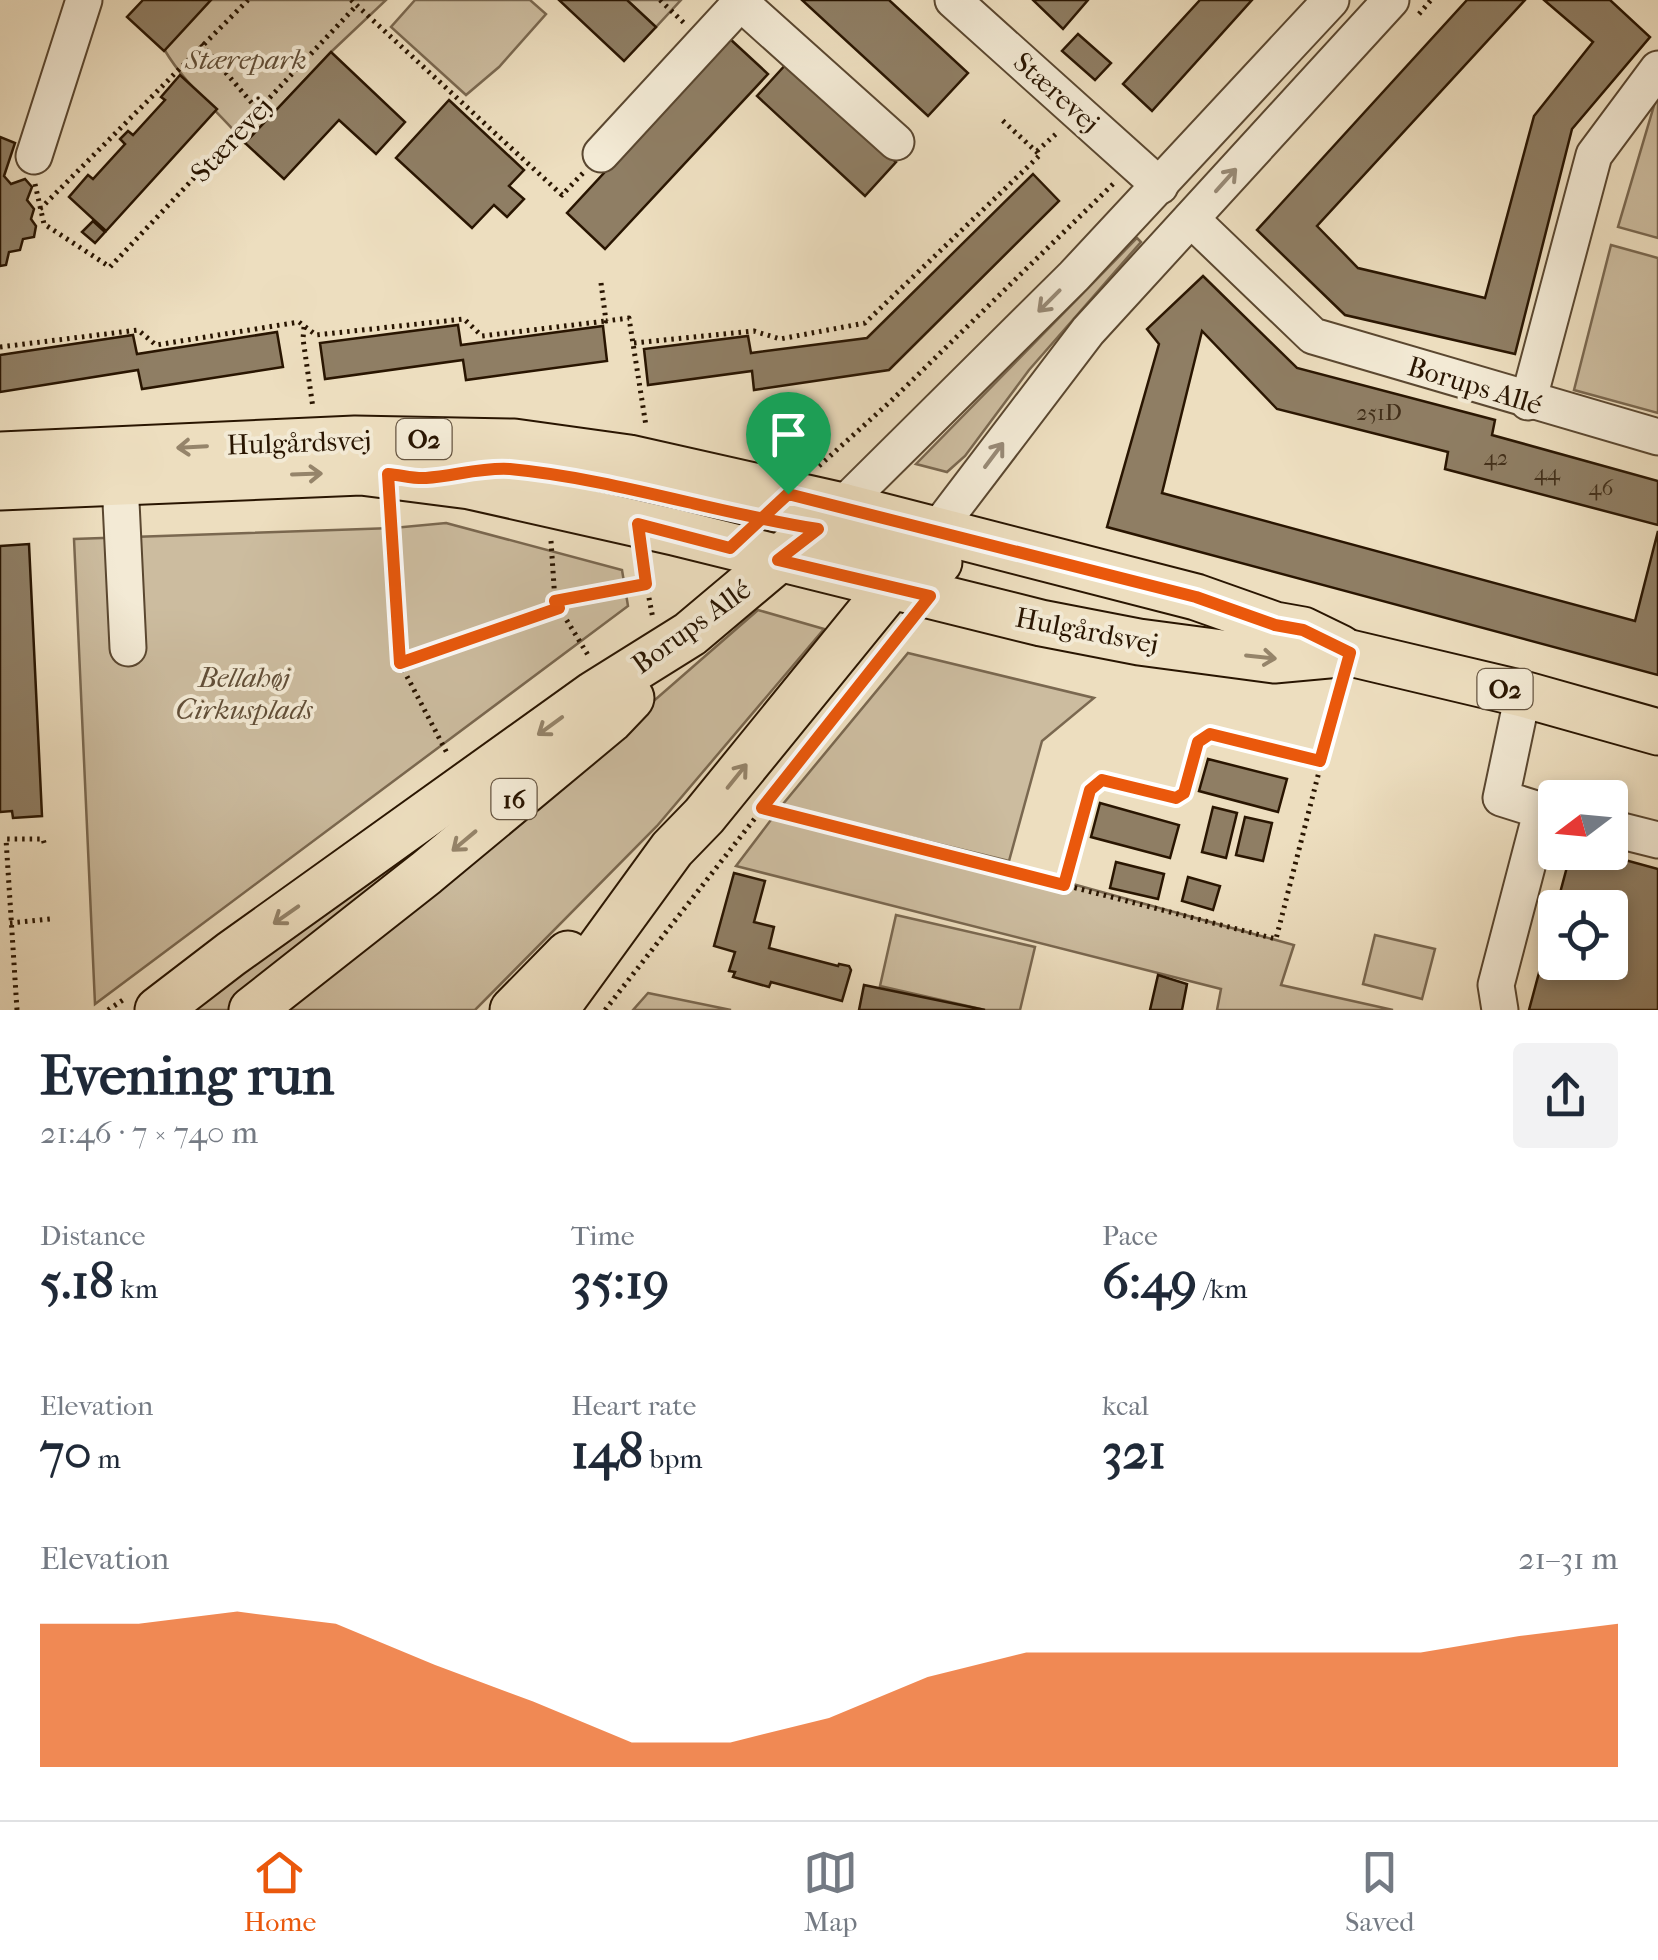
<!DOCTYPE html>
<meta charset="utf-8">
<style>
:root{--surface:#fff;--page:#f2f2f3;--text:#1f2937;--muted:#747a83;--line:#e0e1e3;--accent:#ea580c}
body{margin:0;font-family:"IM FELL French Canon",serif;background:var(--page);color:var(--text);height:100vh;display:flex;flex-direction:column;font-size:38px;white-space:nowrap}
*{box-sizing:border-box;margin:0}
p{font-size:32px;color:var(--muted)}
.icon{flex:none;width:55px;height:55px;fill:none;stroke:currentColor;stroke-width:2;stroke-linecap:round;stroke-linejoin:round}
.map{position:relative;height:1010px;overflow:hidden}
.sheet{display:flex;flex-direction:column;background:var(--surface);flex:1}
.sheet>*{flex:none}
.needle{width:65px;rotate:254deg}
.buttons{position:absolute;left:1538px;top:780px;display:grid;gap:20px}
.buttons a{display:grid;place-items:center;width:90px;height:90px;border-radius:10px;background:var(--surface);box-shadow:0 5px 15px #0003;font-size:50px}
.pin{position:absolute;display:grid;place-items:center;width:85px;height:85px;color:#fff;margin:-102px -42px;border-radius:50% 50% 50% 0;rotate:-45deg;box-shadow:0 0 10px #0007}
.pin .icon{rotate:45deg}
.round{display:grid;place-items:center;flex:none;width:105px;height:105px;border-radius:10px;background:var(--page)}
.headline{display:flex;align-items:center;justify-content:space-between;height:170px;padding:0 40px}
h1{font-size:55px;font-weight:700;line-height:75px}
.metrics{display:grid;grid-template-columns:repeat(3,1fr);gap:15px;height:170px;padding:10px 40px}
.metrics div{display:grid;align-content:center}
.metrics b{font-size:50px;font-weight:700}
.metrics small{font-size:28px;font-weight:400}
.metrics p{font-size:28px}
.chart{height:280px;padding:20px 40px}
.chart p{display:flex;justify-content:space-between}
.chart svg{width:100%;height:180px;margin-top:10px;fill:var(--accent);opacity:.7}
.dock{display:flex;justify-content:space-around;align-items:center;height:140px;border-top:2px solid var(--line);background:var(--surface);font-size:28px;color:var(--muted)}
.dock a{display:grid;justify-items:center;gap:5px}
.dock .current{color:var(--accent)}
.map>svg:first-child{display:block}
</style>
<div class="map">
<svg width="1658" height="1010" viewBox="0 0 1658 1010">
<rect width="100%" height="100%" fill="#eddebf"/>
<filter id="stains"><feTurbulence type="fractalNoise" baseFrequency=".002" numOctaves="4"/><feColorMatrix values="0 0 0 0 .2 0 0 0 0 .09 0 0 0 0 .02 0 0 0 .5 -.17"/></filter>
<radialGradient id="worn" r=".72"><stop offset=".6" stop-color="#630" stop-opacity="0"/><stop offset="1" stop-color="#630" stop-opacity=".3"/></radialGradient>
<g fill="#ccbc9f" stroke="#7a6850" stroke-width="2.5">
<path d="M209 0H386L331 52 245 143C218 111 185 85 164 49Z"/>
<path d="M415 0H530L546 14 499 67 466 95 391 27Z"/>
<path d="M627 0H681L656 27Z"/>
<path d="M1658 92V238L1618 227Z"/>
<path d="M1137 238 1141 242 1029 370 965 456 947 472 916 464Z"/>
<path d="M1611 245 1658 258V413L1574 390Z"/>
<path d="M446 523 622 570 628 606 95 1004 74 539 393 528Z"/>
<path d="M758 610 824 629 657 826 475 1010H186L458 809 648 706Z"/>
<path d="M908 653 1094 698 1042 741 1009 861 848 822 1294 945 1281 985 1393 1010H1217L1221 989 736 866 783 804Z"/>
<path d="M896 915 1035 947 1020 1010H985L880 986Z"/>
<path d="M1375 935 1435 949 1422 999 1363 984Z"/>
<path d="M648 993 731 1010H633Z"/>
</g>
<g fill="#8f7e64" stroke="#291501" stroke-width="2.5">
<path d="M143 0H211L164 51 127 17Z"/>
<path d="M559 0H627L656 27 624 61Z"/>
<path d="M802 0H889L968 73 928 116Z"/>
<path d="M1033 0H1088L1063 29Z"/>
<path d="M1200 0H1252L1152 111 1123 84Z"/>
<path d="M1467 0H1525L1317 226 1358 268 1485 298 1534 116 1593 42 1544 0H1610L1650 37 1572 129 1515 354 1345 315 1257 230Z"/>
<path d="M1078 34 1111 63 1095 80 1062 51Z"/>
<path d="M729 38 768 74 605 249 567 213Z"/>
<path d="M331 52 405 122 376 154 339 120 284 179 245 143Z"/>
<path d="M788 62 896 162 865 196 757 96Z"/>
<path d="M180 75 217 109 106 231 69 197 88 175 93 179 125 144 120 139 128 131 133 135 165 100 161 97Z"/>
<path d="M449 100 524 170 509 186 524 199 507 217 494 205 472 228 396 158Z"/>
<path d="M0 137 15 143 4 176 11 184 25 179 32 187 27 200 34 209 31 219 36 226 34 237 23 239 20 250 9 252 6 265 0 266Z"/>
<path d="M1033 174 1059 201 889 370 754 390 752 371 648 385 644 349 748 336 751 353 867 338Z"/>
<path d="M93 221 105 232 95 243 82 232Z"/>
<path d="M1203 276 1297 368 1495 420 1492 435 1658 481V525L1445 469 1448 452 1277 409 1202 331 1162 493 1635 621 1658 531V675L1107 527 1159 344 1147 329Z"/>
<path d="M458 325 461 345 603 326 607 361 466 380 463 360 325 379 320 343Z"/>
<path d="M277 332 283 367 142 389 138 370 0 392V355L133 335 137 354Z"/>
<path d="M29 544 42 816 13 818 12 811 0 812V546Z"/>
<path d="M1208 759 1287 779 1278 812 1199 791Z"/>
<path d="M1100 803 1179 825 1170 858 1091 837Z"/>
<path d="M1213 807 1237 813 1226 858 1202 852Z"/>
<path d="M1245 817 1272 823 1263 861 1236 855Z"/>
<path d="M1571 852H1596L1658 869V1010H1529L1555 913V962H1610V908H1556Z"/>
<path d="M1116 862 1164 874 1158 899 1110 888Z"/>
<path d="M734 873 765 881 754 922 774 927 769 948 838 966 839 964 849 966 851 970 842 1001 771 982 769 987 733 977 735 972 729 971 735 952 714 946Z"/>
<path d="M1188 877 1220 886 1213 910 1182 901Z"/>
<path d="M1158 975 1187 984 1182 1010H1150Z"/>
<path d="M864 985 985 1010H859Z"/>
</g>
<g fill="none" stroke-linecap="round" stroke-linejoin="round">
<defs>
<g id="minor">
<path d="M953 0 1160 186"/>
<path d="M741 3 896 142"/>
<path d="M601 154 743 0"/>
<path d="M34 156 84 0"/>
<path d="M1191 219 1313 336 1658 437"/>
<path d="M1528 402 1594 155 1658 69"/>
<path d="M120 481 128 648"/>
<path d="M842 506 1074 276 1331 0"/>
<path d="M935 532 1088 331 1391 0"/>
<path d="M1523 694 1501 798 1555 815"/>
<path d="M1610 828 1658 840"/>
<path d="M1500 1010 1496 985 1541 813"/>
</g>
<g id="major">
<path d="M0 455 355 439 514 442 629 458 842 506 1196 597 1275 625 1303 630 1340 648"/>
<path d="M0 487 361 472 470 486 674 532 1041 623 1139 642 1274 660 1350 653 1523 694 1658 732"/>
<path d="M800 555C856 542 884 551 939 562"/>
<path d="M158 1010 231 954 594 694 690 634 842 506"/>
<path d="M252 1010 426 873 610 720 631 698"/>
<path d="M513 1010 568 954"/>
<path d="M555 1010 672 849 704 816 935 532"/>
</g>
</defs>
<use href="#minor" stroke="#5a4730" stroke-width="39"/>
<use href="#major" stroke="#291501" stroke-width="49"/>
<g stroke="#291501" stroke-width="5" stroke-dasharray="2.5 5" stroke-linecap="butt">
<path d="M351 0 562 195 583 173"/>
<path d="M660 0 684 23"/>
<path d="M1419 14 1431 0"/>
<path d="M201 44 258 110"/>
<path d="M1037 151 1057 133"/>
<path d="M35 184 44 224 110 267 357 5"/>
<path d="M40 209 248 0"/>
<path d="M601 283 606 321 629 318 646 426"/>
<path d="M304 327 303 339 313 408"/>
<path d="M634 343 754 331 780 339 865 323 1040 155 1002 120"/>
<path d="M0 347 138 330 156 345 299 322 316 335 464 319 482 336 606 321"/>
<path d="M819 466 891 401 1114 183"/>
<path d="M391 510 400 663 559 608"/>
<path d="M551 541 555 601 588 655"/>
<path d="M642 561 653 619"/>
<path d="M556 601 646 584"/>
<path d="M400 663 448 755"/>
<path d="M857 689 910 624"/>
<path d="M762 808 1276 939 1340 690"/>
<path d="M1064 885 1090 790 1102 780 1176 798 1184 793 1198 742 1210 734 1320 761"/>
<path d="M10 923 50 919"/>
<path d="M17 1010 6 839H43L45 846"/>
<path d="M108 1010 123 1000"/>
<path d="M605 1010 831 721"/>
</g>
<use href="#minor" stroke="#f3ead5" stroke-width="35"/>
<use href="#major" stroke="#eddebf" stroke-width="45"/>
</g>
<defs><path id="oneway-shaft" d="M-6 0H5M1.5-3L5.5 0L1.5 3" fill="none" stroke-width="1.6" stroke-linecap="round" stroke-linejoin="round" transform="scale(2.5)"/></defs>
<g stroke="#988a76">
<use href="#oneway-shaft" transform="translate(1226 180) rotate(-48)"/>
<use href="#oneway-shaft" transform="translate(1049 301) rotate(135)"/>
<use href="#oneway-shaft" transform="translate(994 455) rotate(-53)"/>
</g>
<g stroke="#95846a">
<use href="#oneway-shaft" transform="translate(192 447) rotate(177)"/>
<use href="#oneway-shaft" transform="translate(307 474) rotate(-2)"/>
<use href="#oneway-shaft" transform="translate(1261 657) rotate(6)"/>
<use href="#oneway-shaft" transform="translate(550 726) rotate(144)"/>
<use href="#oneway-shaft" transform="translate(737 776) rotate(-51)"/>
<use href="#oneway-shaft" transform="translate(464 841) rotate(140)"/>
<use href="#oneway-shaft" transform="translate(286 915) rotate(145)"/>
</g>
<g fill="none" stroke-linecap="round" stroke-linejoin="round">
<defs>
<path id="route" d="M788 494 730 548 638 524 646 584 555 601 559 608 400 663 388 474C401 475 414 479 426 478 454 476 483 467 510 469 615 479 715 513 818 529L778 560 930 596 762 808 1064 885 1090 790 1102 780 1176 798 1184 793 1198 742 1210 734 1320 761 1350 653 1303 630 1275 625 1196 597 788 494"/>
</defs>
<use href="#route" stroke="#fff" stroke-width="20"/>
<use href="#route" stroke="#ea580c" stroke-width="12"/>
</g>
<g text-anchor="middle" stroke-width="8" stroke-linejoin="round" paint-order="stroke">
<g font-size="22" fill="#422f1a">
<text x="1379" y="420">251D</text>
<text x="1496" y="465">42</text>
<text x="1547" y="480">44</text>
<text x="1601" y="495">46</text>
</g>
<g fill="#f3ead5" stroke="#665541" stroke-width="2.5">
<rect x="396.5" y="419" width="55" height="40" rx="8"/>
<rect x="1477.5" y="669" width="55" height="40" rx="8"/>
<rect x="491.5" y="779" width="45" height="40" rx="8"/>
</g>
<g font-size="25" font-weight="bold" fill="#291501">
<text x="424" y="448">O2</text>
<text x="1505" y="698">O2</text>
<text x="514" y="808">16</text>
</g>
<g font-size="28" font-style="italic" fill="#624f38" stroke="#f3ead5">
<text x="246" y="69">Stærepark</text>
<text x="244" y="687">Bellahøj<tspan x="244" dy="32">Cirkusplads</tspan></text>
</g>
<g font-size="28" fill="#291501" stroke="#f3ead5">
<text transform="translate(1057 92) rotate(42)" y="10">Stærevej</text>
<text transform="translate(231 139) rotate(-47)" y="10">Stærevej</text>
<text transform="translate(1475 385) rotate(17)" y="10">Borups Allé</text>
<text transform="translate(299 442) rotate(-2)" y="10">Hulgårdsvej</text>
<text transform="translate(691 626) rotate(-36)" y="10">Borups Allé</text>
<text transform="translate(1087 630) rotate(11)" y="10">Hulgårdsvej</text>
</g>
</g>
<rect width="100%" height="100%" filter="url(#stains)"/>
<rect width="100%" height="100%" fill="url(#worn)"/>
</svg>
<div class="buttons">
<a><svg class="needle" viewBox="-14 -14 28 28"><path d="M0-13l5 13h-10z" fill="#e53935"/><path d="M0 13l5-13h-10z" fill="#747a83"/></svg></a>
<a><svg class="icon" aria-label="locate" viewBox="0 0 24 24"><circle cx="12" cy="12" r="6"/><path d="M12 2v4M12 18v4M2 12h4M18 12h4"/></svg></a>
</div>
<div class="pin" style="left:788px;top:494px;background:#1e9e55"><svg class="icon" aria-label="arrive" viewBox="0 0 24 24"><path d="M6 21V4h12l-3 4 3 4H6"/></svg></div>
</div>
<section class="sheet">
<div class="headline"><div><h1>Evening run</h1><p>21:46 · 7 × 740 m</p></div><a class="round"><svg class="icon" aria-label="share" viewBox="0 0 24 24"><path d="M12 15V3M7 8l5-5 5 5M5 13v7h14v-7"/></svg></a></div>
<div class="metrics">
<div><p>Distance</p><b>5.18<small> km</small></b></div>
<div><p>Time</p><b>35:19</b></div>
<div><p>Pace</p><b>6:49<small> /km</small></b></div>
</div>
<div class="metrics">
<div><p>Elevation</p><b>70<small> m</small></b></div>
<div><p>Heart rate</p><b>148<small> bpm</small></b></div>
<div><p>kcal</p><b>321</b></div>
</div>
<div class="chart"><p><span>Elevation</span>21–31 m</p>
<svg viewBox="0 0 160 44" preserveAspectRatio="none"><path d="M0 44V9L10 9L20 6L30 9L40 19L50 28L60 38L70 38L80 32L90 22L100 16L110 16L120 16L130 16L140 16L150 12L160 9V44z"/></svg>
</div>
</section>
<nav class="dock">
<a class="current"><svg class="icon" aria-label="home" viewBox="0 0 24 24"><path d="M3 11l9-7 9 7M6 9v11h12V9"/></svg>Home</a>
<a><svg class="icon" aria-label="map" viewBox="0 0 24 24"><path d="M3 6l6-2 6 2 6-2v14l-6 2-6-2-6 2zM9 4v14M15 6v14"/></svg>Map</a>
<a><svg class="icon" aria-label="saved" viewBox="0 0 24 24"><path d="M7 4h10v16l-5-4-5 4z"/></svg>Saved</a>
</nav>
